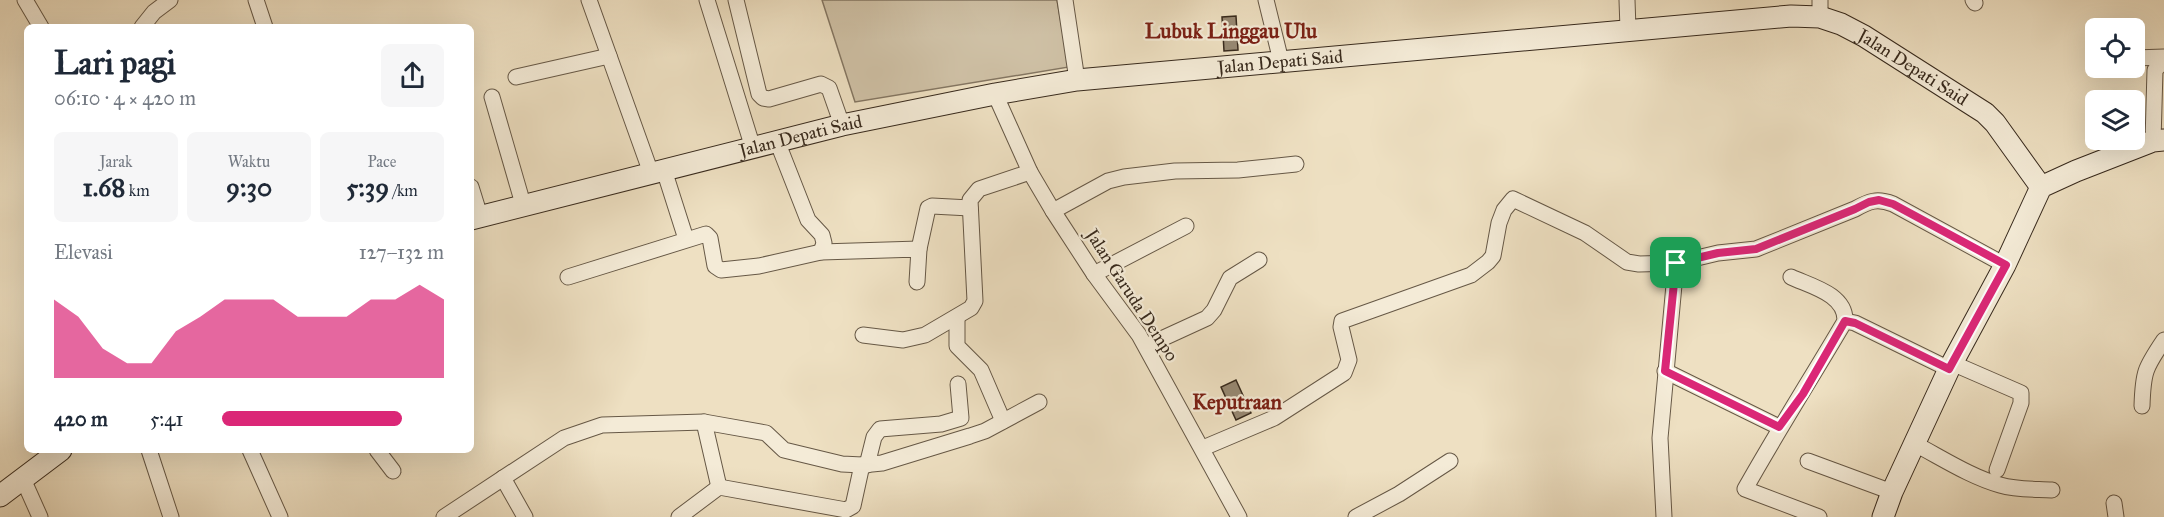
<!DOCTYPE html>
<html lang="id">
<meta charset="utf-8">
<style>
:root{--surface:#fff;--page:#f6f6f7;--text:#1f2937;--muted:#747a83;--accent:#db2777}
body{margin:0;font-family:"IM FELL Great Primer",serif;background:var(--page);color:var(--text);height:100vh;display:flex;flex-direction:column;font-size:22px;white-space:nowrap}
*{box-sizing:border-box;margin:0}
p{font-size:20px;color:var(--muted)}
.icon{flex:none;width:33px;height:33px;fill:none;stroke:currentColor;stroke-width:2;stroke-linecap:round;stroke-linejoin:round}
.map{position:relative;flex:1;overflow:hidden}
.drawer{position:absolute;left:24px;top:24px;width:450px;height:429px;display:flex;flex-direction:column;background:var(--surface);border-radius:9px;box-shadow:0 6px 24px #0002}
.drawer>*{flex:none}
.buttons{position:absolute;left:2085px;top:18px;display:grid;gap:12px}
.buttons a{display:grid;place-items:center;width:60px;height:60px;border-radius:9px;background:var(--surface);box-shadow:0 6px 24px #0002;font-size:30px}
.pin{position:absolute;display:grid;place-items:center;width:51px;height:51px;color:#fff;margin:-26px;border-radius:12px;box-shadow:0 3px 9px #0006}
.round{display:grid;place-items:center;flex:none;width:63px;height:63px;border-radius:9px;background:var(--page)}
.head{display:flex;align-items:center;justify-content:space-between;height:102px;padding:0 30px}
h1{font-size:33px;font-weight:700;line-height:45px}
.metrics{display:grid;grid-template-columns:repeat(3,1fr);gap:9px;height:102px;padding:6px 30px}
.metrics div{display:grid;align-content:center;border-radius:9px;background:var(--page);text-align:center}
.metrics b{font-size:26px;font-weight:700}
.metrics small{font-size:16px;font-weight:400}
.metrics p{font-size:16px}
.chart{height:168px;padding:12px 30px}
.chart p{display:flex;justify-content:space-between}
.chart svg{width:100%;height:108px;margin-top:6px;fill:var(--accent);opacity:.7}
ul{padding:0 30px;list-style:none;font-size:20px}
li{display:grid;grid-template-columns:96px 72px 1fr;align-items:center;height:45px}
li i{height:15px;border-radius:8px;background:var(--accent)}
.map>svg:first-child{display:block}
</style>
<div class="map">
<svg width="2164" height="517" viewBox="0 0 2164 517">
<rect width="100%" height="100%" fill="#eee0c2"/>
<filter id="stains"><feTurbulence type="fractalNoise" baseFrequency=".00333" numOctaves="4"/><feColorMatrix values="0 0 0 0 .2 0 0 0 0 .09 0 0 0 0 .02 0 0 0 .5 -.17"/></filter>
<radialGradient id="worn" r=".72"><stop offset=".6" stop-color="#630" stop-opacity="0"/><stop offset="1" stop-color="#630" stop-opacity=".3"/></radialGradient>
<path fill="#cfc1a6" stroke="#847662" stroke-width="1.5" d="M822 0H1057L1069 67 855 102Z"/>
<g fill="#978973" stroke="#382a1d" stroke-width="1.5">
<path d="M1236 16 1238 50 1224 51 1222 17Z"/>
<path d="M1236 380 1251 413 1236 420 1221 387Z"/>
</g>
<g fill="none" stroke-linecap="round" stroke-linejoin="round">
<defs>
<g id="street">
<path d="M25 0 41 27"/>
<path d="M256 0 265 27"/>
<path d="M589 0 651 173"/>
<path d="M707 0 753 148"/>
<path d="M736 0 759 94 763 98 769 99 821 84 829 88 842 125"/>
<path d="M1065 0 1077 80"/>
<path d="M1266 0 1281 61"/>
<path d="M1627 0 1628 29"/>
<path d="M1973 0 1975 3"/>
<path d="M1820 17V0"/>
<path d="M142 27 154 12 170 0"/>
<path d="M2134 58 2164 57"/>
<path d="M516 77 609 56"/>
<path d="M995 94 1030 172 1053 211 1094 274 1139 335 1239 517"/>
<path d="M492 97 523 204"/>
<path d="M777 141 808 220 822 235 824 243 821 252"/>
<path d="M2153 141 2155 70 2164 61"/>
<path d="M664 170 686 239"/>
<path d="M471 187 480 216"/>
<path d="M1053 211 1108 181 1124 177 1175 171 1238 170 1296 164"/>
<path d="M919 249 928 208 932 206 970 208"/>
<path d="M1094 274 1186 226"/>
<path d="M568 277 706 234 710 238 715 266 721 270 759 266 821 252 919 249 917 282"/>
<path d="M1791 277C1810 286 1846 294 1845 321 1812 377 1777 432 1745 489L1819 517"/>
<path d="M957 318V346L981 370 1003 421"/>
<path d="M1845 321 1855 323 1949 369"/>
<path d="M863 335 903 340 925 335 971 308 975 301 970 200 979 189 1030 172"/>
<path d="M1146 346 1207 318 1214 310 1230 278 1259 260"/>
<path d="M1952 363 2021 393V403L1997 470"/>
<path d="M1665 371 1779 427"/>
<path d="M2142 406C2143 372 2145 368 2164 340"/>
<path d="M704 422 719 487"/>
<path d="M1915 444C1942 458 1971 477 2000 485 2017 490 2035 489 2052 490"/>
<path d="M1203 448 1274 418 1344 373 1349 360 1341 327 1342 321 1471 275 1488 262 1493 256 1499 223 1504 210 1513 199 1585 233 1627 262 1639 264 1676 263 1718 253 1756 249 1855 209C1869 201 1877 198 1893 204L2005 265"/>
<path d="M149 450 171 517"/>
<path d="M250 450 280 517"/>
<path d="M377 450 393 471"/>
<path d="M1808 461 1892 492"/>
<path d="M867 465 874 437 880 429 941 424 961 418 958 384"/>
<path d="M503 478 525 517"/>
<path d="M23 479 40 517"/>
<path d="M2114 503 2116 517"/>
<path d="M444 517 564 438 602 425 704 422 766 433 784 450 842 464 862 465 882 463 970 436 985 431 1039 402"/>
<path d="M679 517 719 487 846 510 853 506 862 465"/>
<path d="M1356 517 1399 494 1450 461"/>
<path d="M1664 517 1660 438 1676 263"/>
</g>
<g id="secondary">
<path id="s1" d="M471 219 842 125 995 94 1077 80 1791 16 1820 17 1841 24 1864 36 1985 113 1995 123 2041 187"/>
<path d="M0 496 61 450"/>
<path d="M1883 517 1892 492 1949 369 2005 265 2041 187 2076 171 2153 141 2164 140"/>
</g>
</defs>
<use href="#street" stroke="#665846" stroke-width="17"/>
<use href="#secondary" stroke="#382a1d" stroke-width="23"/>
<use href="#street" stroke="#f4ebd7" stroke-width="15"/>
<use href="#secondary" stroke="#f4ebd7" stroke-width="21"/>
</g>
<g fill="none" stroke-linecap="round" stroke-linejoin="round">
<defs>
<path id="route" d="M1879 200 1893 204 2006 265 1949 369 1855 323 1845 321 1803 394 1779 427 1665 371 1676 263 1718 253 1756 249 1855 209 1869 202Z"/>
</defs>
<use href="#route" stroke="#fff" stroke-width="12"/>
<use href="#route" stroke="#db2777" stroke-width="8"/>
</g>
<g text-anchor="middle" stroke-width="4.5" stroke-linejoin="round" paint-order="stroke">
<g font-size="18" fill="#382a1d" stroke="#f4ebd7">
<text dy="6" stroke="none"><textPath href="#s1" startOffset="826">Jalan Depati Said</textPath></text>
<text dy="6" stroke="none"><textPath href="#s1" startOffset="1474">Jalan Depati Said</textPath></text>
<text dy="6" stroke="none"><textPath href="#s1" startOffset="340">Jalan Depati Said</textPath></text>
<text transform="translate(1132 295) rotate(57)" y="6">Jalan Garuda Dempo</text>
</g>
<g font-size="21" font-weight="bold" fill="#7a1f14" stroke="#f4ebd7">
<text x="1231" y="38">Lubuk Linggau Ulu</text>
<text x="1237" y="409">Keputraan</text>
</g>
</g>
<rect width="100%" height="100%" filter="url(#stains)"/>
<rect width="100%" height="100%" fill="url(#worn)"/>
</svg>
<div class="buttons">
<a><svg class="icon" aria-label="locate" viewBox="0 0 24 24"><circle cx="12" cy="12" r="6"/><path d="M12 2v4M12 18v4M2 12h4M18 12h4"/></svg></a>
<a><svg class="icon" aria-label="layers" viewBox="0 0 24 24"><path d="M12 4l9 5-9 5-9-5zM3 14l9 5 9-5"/></svg></a>
</div>
<div class="pin" style="left:1676px;top:263px;background:#1e9e55"><svg class="icon" aria-label="arrive" viewBox="0 0 24 24"><path d="M6 21V4h12l-3 4 3 4H6"/></svg></div>
<section class="drawer">
<div class="head"><div><h1>Lari pagi</h1><p>06:10 · 4 × 420 m</p></div><a class="round"><svg class="icon" aria-label="share" viewBox="0 0 24 24"><path d="M12 15V3M7 8l5-5 5 5M5 13v7h14v-7"/></svg></a></div>
<div class="metrics">
<div><p>Jarak</p><b>1.68<small> km</small></b></div>
<div><p>Waktu</p><b>9:30</b></div>
<div><p>Pace</p><b>5:39<small> /km</small></b></div>
</div>
<div class="chart"><p><span>Elevasi</span>127–132 m</p>
<svg viewBox="0 0 160 44" preserveAspectRatio="none"><path d="M0 44V12L10 19L20 32L30 38L40 38L50 25L60 19L70 12L80 12L90 12L100 19L110 19L120 19L130 12L140 12L150 6L160 12V44z"/></svg>
</div>
<ul>
<li><b>420 m</b>5:41<i style="width:81%"></i></li>
</ul>
</section>
</div>
